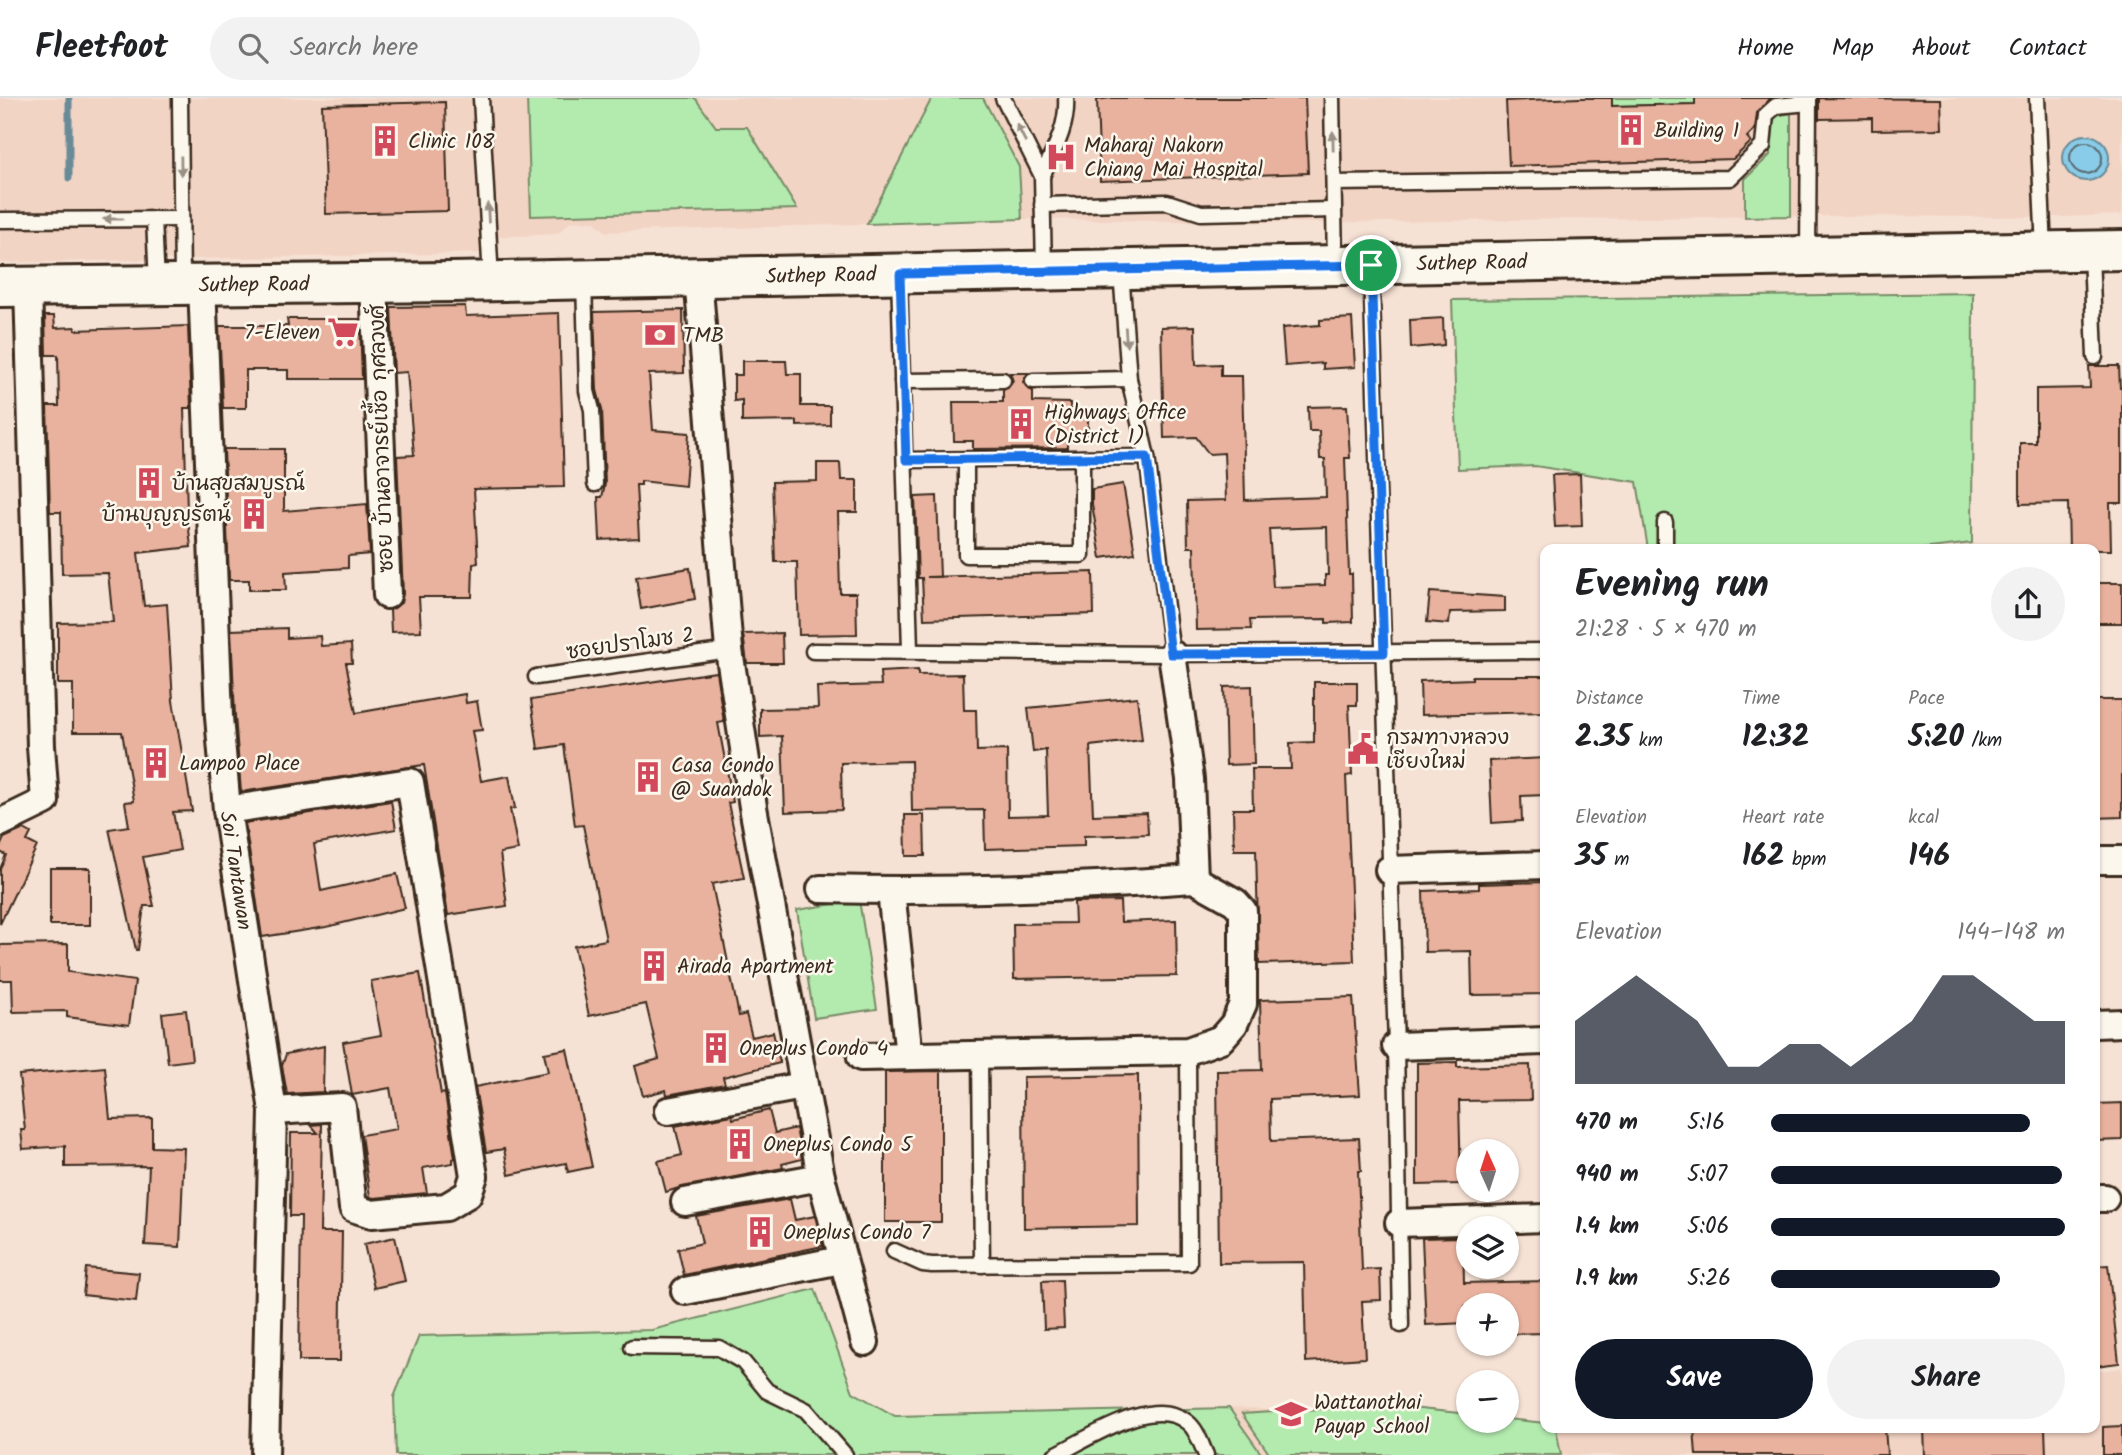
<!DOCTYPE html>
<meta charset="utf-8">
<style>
:root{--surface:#fff;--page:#f2f2f2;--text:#202124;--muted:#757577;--line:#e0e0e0;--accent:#111827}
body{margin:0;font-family:Kalam,"Playpen Sans Thai",sans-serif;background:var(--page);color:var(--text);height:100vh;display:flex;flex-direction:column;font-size:26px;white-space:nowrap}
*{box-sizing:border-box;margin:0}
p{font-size:23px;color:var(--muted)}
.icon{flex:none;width:38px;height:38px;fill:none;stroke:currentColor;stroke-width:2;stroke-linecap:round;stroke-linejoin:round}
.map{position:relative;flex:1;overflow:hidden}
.sheet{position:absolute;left:1540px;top:446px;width:560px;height:889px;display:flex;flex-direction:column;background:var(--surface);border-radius:14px;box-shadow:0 2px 5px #0004}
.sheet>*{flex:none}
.needle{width:46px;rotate:357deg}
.controls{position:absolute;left:1456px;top:1041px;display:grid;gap:14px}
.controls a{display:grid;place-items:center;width:63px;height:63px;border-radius:50%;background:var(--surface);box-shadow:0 2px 5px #0004;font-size:35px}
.pin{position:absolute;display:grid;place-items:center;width:60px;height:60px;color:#fff;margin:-30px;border:4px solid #fff;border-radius:50%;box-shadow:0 2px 7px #0007}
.round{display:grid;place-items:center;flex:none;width:74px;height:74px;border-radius:37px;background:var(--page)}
.summary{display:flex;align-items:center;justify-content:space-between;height:119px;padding:0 35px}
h1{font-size:38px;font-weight:800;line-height:52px}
.stats{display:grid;grid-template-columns:repeat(3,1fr);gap:10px;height:119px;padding:7px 35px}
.stats div{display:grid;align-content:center}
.stats b{font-size:30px;font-weight:800}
.stats small{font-size:19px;font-weight:400}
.stats p{font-size:19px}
.chart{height:196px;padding:14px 35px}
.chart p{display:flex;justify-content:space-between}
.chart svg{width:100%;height:126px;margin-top:7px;fill:var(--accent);opacity:.7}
.action{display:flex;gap:14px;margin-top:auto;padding:14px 35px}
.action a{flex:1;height:80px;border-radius:42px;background:var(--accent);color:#fff;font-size:28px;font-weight:800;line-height:80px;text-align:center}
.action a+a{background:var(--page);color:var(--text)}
ul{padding:0 35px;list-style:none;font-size:23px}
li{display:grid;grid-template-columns:112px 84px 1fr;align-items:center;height:52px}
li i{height:18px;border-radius:9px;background:var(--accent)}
header{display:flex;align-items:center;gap:42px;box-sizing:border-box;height:98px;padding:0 35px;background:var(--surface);border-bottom:2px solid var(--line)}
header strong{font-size:33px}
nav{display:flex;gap:38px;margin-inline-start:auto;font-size:24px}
.search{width:490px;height:63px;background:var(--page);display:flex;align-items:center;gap:18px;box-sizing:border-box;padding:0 24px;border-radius:38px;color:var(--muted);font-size:26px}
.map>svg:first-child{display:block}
</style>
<header>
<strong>Fleetfoot</strong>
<div class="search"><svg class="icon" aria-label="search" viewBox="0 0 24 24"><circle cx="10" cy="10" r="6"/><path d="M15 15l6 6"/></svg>Search here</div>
<nav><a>Home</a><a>Map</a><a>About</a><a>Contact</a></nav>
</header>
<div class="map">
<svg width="2122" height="1357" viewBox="0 0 2122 1357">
<rect width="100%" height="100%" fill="#f6e2d5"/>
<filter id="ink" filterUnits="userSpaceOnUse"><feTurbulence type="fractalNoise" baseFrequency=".0143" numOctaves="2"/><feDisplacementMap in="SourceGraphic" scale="14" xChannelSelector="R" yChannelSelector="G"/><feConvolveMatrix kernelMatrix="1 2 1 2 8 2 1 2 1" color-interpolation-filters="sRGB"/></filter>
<g filter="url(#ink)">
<g fill="#f2d4c4">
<path d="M0 0H2122V117L2063 119 1791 118 1323 125 1022 121 606 134 593 123 570 124 558 136 499 139 490 155 0 165Z"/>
<path d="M2122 1270V1357H1262L1229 1310 1468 1322 1545 1330H2095V1273Z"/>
</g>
<g fill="#b3ebaf" stroke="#778a66" stroke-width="2">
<path d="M527 0H695L716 29H747L797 111 531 118Z"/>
<path d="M932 0H983L1019 69 1022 121 867 126Z"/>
<path d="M1612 0H1695V6L1612 8Z"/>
<path d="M1791 15V118L1745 119V81L1770 57 1771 19Z"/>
<path d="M1973 195 1972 445 1913 452 1648 451 1637 384 1535 368 1458 371 1452 202Z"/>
<path d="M859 802 877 911 814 920 797 812Z"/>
<path d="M815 1191 853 1294 895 1318 1229 1310 1262 1357H396L394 1299 419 1238 652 1232Z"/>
<path d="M1382 1307 1468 1316V1323H1507V1321L1545 1325V1330H1556L1561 1357H1270L1242 1316Z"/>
</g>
<circle fill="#88cce9" stroke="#698b98" stroke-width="2" cx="2086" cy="60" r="23"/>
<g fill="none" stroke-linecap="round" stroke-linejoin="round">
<circle stroke="#5a6b6f" stroke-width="2" cx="2086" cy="60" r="16"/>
<path stroke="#698b98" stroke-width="7" d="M69 0V80"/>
</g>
<g fill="#e9b29e" stroke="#3b2a1e" stroke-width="2" fill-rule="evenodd">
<path d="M1111 0H1305L1308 75 1100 83 1097 2Z"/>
<path d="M1580 0H1612V8L1695 6V0H1771L1757 15 1755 31 1747 39 1751 44 1733 61 1509 68 1506 3Z"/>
<path d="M1819 0 1941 1 1942 31 1872 32V20L1819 21Z"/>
<path d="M445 4 448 113 326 116 322 7Z"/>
<path d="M465 208 466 218 559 215 564 389 474 391 478 465 473 466 472 499H419L421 533 391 534 390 512 401 505 403 496 397 358 414 357 407 274 394 275 391 209Z"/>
<path d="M683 212 684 275 649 276 653 332 689 335 685 388 641 383V387H636L639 440 600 442 598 399H602L605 386 602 311 597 292 594 214Z"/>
<path d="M45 218H54L55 230 75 229V232L188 228 191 310H184L187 414 191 449 138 455 144 508 167 506 173 603 192 713 173 714 180 752 143 759 154 808H144L138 852H136L109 731 129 728 125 704 134 703 122 634H73V586H58V525L113 524 108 475 62 476 61 414H50L47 308H59L58 257H46Z"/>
<path d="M1352 220 1355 269 1323 271V265L1285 268 1282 230 1320 227V222Z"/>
<path d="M1443 220 1444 247 1411 250 1410 222Z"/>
<path d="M287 221H360L362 281H288V272H246V310H223L219 228H288Z"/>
<path d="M1195 228 1196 267 1221 266V278H1242L1245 402 1326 399 1325 361H1320L1319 333H1309L1308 309 1347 308 1350 360H1345L1349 476H1352L1353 524 1326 525V521L1250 522 1251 531 1196 532 1194 449H1188L1187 403 1226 402 1224 355 1209 356 1196 339 1164 340 1161 229ZM1327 429 1328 477H1325V487L1273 489 1269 431Z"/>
<path d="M742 263H786L787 276H801V308H830V327L797 328V323L742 324V302L734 303V277H742Z"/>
<path d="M2089 268H2119L2120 290H2122V405H2110L2111 452H2069L2068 405 2020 406V345H2036V291L2090 290Z"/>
<path d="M1010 275H1028L1023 284 1028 291 1033 293V304L1070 305V311H1088V341H1067V350L973 351V343H954L953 304H1003V292L1008 290 1013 283Z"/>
<path d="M224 351H284V413L367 406 370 456 348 458V470L285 474 286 492H249V482H229Z"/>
<path d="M817 365H840L841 382H857V414H838L840 495H856L857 536 799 537 797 464H775L772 384 817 383Z"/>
<path d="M1580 376 1582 428 1555 429 1552 377Z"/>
<path d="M1123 386 1135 455 1101 460 1092 406V391Z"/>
<path d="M937 398 940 479H927L1093 474 1094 516 924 521 922 480H918L915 399Z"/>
<path d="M690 470 695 501 641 511 636 479Z"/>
<rect x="2095" y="485" width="27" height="40"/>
<path d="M1430 494 1505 499V513L1450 514 1449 526 1427 524Z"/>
<path d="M287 530V540L320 538 321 548 351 546 352 565H346L356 615 465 596 466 605 477 603 482 632 472 633 481 683 509 678 515 710 510 711 518 752 500 755 507 808 448 817 424 667 241 694 235 618 231 532Z"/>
<path d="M782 535 783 565H747L743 536Z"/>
<path d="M918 572V577L963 576 964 612H976L977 653 1007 652 1008 718 1048 717 1046 652 1033 654 1028 610 1137 599 1142 642 1090 648 1093 717 1147 715 1148 736 1084 738V748L985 751 984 712 912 713 911 663 841 665 842 712 785 714 782 638 760 639V611L818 610 817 589 881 587 880 574Z"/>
<path d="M716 574 724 624 718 625 733 704 728 705 744 780 712 786 739 918 746 916 752 939 773 934 780 965 723 979 725 986 667 997 666 992 643 998 635 968 659 961 646 906 589 918 574 848 606 842 583 727 575 728 564 647 538 651 531 602Z"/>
<path d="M1472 578H1545V614L1421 617 1420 583 1472 581Z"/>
<path d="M1314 584H1357V607H1349L1352 677 1346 678 1354 863 1259 866 1256 752H1234L1233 711H1253L1252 671H1291L1290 645 1314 644Z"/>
<path d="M1252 588 1254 666 1226 667 1224 589Z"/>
<path d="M2095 602H2122V719L2095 720Z"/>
<path d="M1545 660V697L1521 698 1522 723 1492 725 1489 663Z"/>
<path d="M391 703 396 731 314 746 321 793 397 776 405 810 326 829 262 839 245 725Z"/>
<path d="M905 717H924L925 758H906Z"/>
<path d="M24 731 31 735 27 743 37 748 0 826V771L6 757 0 754V749L4 740Z"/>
<rect x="50" y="770" width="40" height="57"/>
<path d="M1545 784V896L1472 897 1471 853 1425 854 1423 793 1479 791V786Z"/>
<path d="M1120 803 1121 824 1176 822 1177 878 1014 881 1013 826 1075 825 1074 804Z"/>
<path d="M68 846V874L135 883 129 927 67 919V913L13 914 12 882H0V847Z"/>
<path d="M420 875 441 996 445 995 455 1060 453 1061V1065L423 1070 427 1095 374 1100 370 1099 361 1037 397 1031 390 990 352 997 343 944 381 937 371 883Z"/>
<path d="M1353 899 1360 997 1270 1001 1271 1043 1359 1040 1361 1073H1358L1362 1172 1380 1171 1381 1202 1362 1203 1365 1260 1306 1264 1304 1164 1219 1165 1217 973 1262 972 1260 902Z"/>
<path d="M186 912 192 962 168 965 162 915Z"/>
<path d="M324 948 323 994 287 996 282 968 286 956Z"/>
<path d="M567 951 592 1069 568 1074 566 1065 509 1077 504 1051 486 1054 475 989 548 974 544 955Z"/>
<path d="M1457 964V969L1530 967 1531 1002 1459 1003 1461 1086 1417 1087V965Z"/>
<path d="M105 969 110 1021 152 1020V1049L184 1050 180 1149 145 1147 149 1068 65 1069V1048L23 1051 21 1032H25L19 977Z"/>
<path d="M941 973V1124H885V974Z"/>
<path d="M1138 977 1139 1128 1024 1130 1023 979Z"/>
<path d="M2122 1005V1042L2095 1043V1006Z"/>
<path d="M769 1012 775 1035 796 1030 802 1061 782 1066 783 1070 682 1089 666 1094 658 1063 682 1057 675 1028 732 1017 733 1021Z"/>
<path d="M322 1026 320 1134H342L340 1263H299L301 1118H290L291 1035H318L311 1027Z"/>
<path d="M790 1101 795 1122 815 1118 823 1148 684 1177 678 1151 702 1145 696 1118Z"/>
<path d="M395 1139 405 1183 374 1190 364 1146Z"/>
<path d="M1463 1139 1464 1185 1545 1183V1235L1507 1236V1208H1465L1466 1225 1426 1227 1422 1140Z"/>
<path d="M2108 1167 2119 1265 2095 1268V1168Z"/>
<path d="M86 1170 139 1175 136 1203 83 1197Z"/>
<path d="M1062 1182 1064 1230 1044 1231 1042 1183Z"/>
<path d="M2122 1328V1357H2103V1329Z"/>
<path d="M1694 1330H1885L1887 1357H1696Z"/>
<path d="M1924 1330H2045L2046 1357H1925Z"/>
</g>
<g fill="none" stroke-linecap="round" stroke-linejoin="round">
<defs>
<g id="service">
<path d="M180 0 182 184"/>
<path d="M481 0 491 182"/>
<path d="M1003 0 1042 78C1054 52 1068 29 1066 0"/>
<path d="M1332 0 1335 166"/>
<path d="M2037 0 2044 152"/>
<path d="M1042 78 1044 172"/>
<path d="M1334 85 1730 80 1763 48 1766 17 1776 8 1809 5"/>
<path d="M1042 107 1167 104 1201 115 1334 112"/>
<path d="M154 121 157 186"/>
<path d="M0 122 181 121"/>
<path d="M2091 155 2095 259"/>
<path d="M1808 158 1809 0"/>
<path d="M1371 168 1396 948 1401 1227"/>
<path d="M1121 173 1129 281 1147 359"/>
<path d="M899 176 910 552"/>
<path d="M584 182 587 293 592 312 595 386"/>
<path d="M902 283 1003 282"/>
<path d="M1033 283 1129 281"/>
<path d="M906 362 1147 359 1172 556"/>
<path d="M966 362V457H1082V360"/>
<path d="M1665 424V452"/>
<path d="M813 553 1172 556 1545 553"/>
<path d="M536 579 729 552"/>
<path d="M980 958 982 1167"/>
<path d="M894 1153 923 1166 932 1167 1189 1165 1188 953"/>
<path d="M632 1249 719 1250 743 1264 767 1293 806 1312 845 1357"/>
<path d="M1055 1357C1088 1341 1153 1296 1187 1324 1197 1331 1201 1346 1206 1357"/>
</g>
<g id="minor">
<path d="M698 179 729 552 753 709 821 1079 865 1244"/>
<path d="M374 185 387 497"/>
<path id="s1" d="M202 186 219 619 227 712 273 1013 265 1357"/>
<path d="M227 712 410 684 474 1078 468 1096 446 1109 372 1116 353 1110 342 1009 273 1013"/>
<path d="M0 725 45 703 41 648 28 188"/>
<path d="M2095 762H2122"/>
<path d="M1389 772 1545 767"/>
<path d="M821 791C945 794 1070 790 1194 781"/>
<path d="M891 793 909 958"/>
<path d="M2095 926 2122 925"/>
<path d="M1396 948 1545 943"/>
<path d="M861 959 1188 953 1221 941 1234 926 1243 906V813L1235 804 1194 781 1190 681 1172 556"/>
<path d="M668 1013 803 988"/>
<path d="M2095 1100H2105"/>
<path d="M685 1104 821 1079"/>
<path d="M1399 1125 1545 1120"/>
<path d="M685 1193 841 1162"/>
</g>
<g id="secondary">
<path id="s2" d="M0 189 452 184 2122 152"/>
</g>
</defs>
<use href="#service" stroke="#3b2a1e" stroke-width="19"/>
<use href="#minor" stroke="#3b2a1e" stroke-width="32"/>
<use href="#secondary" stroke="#3b2a1e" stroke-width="44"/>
<use href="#service" stroke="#fbf7ec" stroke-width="14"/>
<use href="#minor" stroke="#fbf7ec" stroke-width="26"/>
<use href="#secondary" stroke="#fbf7ec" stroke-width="38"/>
</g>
<defs><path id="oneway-solid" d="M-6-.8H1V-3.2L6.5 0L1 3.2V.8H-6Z" transform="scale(1.75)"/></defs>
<g fill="#9b9085">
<use href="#oneway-solid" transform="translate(1021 35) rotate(-117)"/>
<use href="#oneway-solid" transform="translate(1333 43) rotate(-91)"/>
<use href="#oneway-solid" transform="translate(181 68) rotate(89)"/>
<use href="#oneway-solid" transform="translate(488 115) rotate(-93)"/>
<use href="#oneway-solid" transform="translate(113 121) rotate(180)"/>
<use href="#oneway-solid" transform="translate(1126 239) rotate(86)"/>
</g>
</g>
<g fill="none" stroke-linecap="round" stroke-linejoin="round" filter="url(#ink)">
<defs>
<path id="route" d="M1371 167 1384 555 1171 556 1147 359 906 362 900 176Z"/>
</defs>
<use href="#route" stroke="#fff" stroke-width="14"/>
<use href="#route" stroke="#1a73e8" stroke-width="9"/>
</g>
<defs>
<symbol id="building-bare" viewBox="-9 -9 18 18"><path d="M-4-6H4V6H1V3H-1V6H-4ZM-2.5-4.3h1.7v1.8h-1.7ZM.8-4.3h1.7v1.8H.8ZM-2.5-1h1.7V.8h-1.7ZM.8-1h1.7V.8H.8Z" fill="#d1495b" stroke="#fbf7ec" stroke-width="2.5" paint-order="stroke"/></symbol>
<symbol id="hospital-bare" viewBox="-9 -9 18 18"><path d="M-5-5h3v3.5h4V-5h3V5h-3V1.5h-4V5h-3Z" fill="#d1495b" stroke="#fbf7ec" stroke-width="2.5" paint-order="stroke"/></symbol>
<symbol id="supermarket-bare" viewBox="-9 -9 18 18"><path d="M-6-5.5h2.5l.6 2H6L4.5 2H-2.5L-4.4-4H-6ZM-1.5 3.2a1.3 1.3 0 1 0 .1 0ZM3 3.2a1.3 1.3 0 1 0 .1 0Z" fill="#d1495b" stroke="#fbf7ec" stroke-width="2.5" paint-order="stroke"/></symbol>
<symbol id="bank-bare" viewBox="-9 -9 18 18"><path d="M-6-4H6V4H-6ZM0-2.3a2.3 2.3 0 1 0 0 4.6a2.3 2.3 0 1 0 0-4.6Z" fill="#d1495b" stroke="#fbf7ec" stroke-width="2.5" paint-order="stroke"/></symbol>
<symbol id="civic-bare" viewBox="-9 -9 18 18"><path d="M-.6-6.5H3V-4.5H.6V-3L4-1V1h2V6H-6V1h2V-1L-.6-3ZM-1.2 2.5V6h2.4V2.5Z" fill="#d1495b" stroke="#fbf7ec" stroke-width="2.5" paint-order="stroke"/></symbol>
<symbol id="school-bare" viewBox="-9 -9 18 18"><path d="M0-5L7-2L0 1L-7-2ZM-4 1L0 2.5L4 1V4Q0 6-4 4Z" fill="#d1495b" stroke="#fbf7ec" stroke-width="2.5" paint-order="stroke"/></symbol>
</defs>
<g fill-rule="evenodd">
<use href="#building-bare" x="1609" y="10" width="44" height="44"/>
<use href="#building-bare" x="363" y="21" width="44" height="44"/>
<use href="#hospital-bare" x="1039" y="37" width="44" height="44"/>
<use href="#supermarket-bare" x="321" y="212" width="44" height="44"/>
<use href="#bank-bare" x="638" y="215" width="44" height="44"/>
<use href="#building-bare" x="999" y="304" width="44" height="44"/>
<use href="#building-bare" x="127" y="363" width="44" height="44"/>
<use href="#building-bare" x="232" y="394" width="44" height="44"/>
<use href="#civic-bare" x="1341" y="629" width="44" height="44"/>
<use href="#building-bare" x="134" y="643" width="44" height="44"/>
<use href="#building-bare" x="626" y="657" width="44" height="44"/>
<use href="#building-bare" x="632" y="846" width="44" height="44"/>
<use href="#building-bare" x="694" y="928" width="44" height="44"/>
<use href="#building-bare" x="718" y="1024" width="44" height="44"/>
<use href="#building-bare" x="738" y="1112" width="44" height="44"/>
<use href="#school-bare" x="1269" y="1294" width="44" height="44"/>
</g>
<g text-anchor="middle" stroke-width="5" stroke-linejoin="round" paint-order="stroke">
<g font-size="21" fill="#3b2a1e" stroke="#fbf7ec" text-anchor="start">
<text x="1654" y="39">Building 1</text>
<text x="408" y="50">Clinic 108</text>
<text x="1084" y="54">Maharaj Nakorn<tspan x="1084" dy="24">Chiang Mai Hospital</tspan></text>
<text x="320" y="241" text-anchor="end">7-Eleven</text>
<text x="683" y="244">TMB</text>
<text x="1044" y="321">Highways Office<tspan x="1044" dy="24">(District 1)</tspan></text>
<text x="172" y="392">บ้านสุขสมบูรณ์</text>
<text x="231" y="423" text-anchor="end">บ้านบุญญรัตน์</text>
<text x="1386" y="646">กรมทางหลวง<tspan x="1386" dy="24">เชียงใหม่</tspan></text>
<text x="179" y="672">Lampoo Place</text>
<text x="671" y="674">Casa Condo<tspan x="671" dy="24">@ Suandok</tspan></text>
<text x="677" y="875">Airada Apartment</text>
<text x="739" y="957">Oneplus Condo 4</text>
<text x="763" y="1053">Oneplus Condo 5</text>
<text x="783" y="1141">Oneplus Condo 7</text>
<text x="1314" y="1311">Wattanothai<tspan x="1314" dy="24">Payap School</tspan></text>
</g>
<g font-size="21" fill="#3b2a1e" stroke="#fbf7ec">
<text dy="7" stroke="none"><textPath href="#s2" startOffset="1472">Suthep Road</textPath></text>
<text dy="7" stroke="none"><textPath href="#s2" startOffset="821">Suthep Road</textPath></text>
<text dy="7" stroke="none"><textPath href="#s2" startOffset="254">Suthep Road</textPath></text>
<text transform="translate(381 341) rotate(-92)" y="7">ซอย บ้านอาจารย์เชื้อ กุศลวงศ์</text>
<text transform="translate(630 545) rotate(-8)" y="7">ซอยปราโมช 2</text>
<text dy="7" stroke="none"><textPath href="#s1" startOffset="588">Soi Tantawan</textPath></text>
</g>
</g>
</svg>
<div class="controls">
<a><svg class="needle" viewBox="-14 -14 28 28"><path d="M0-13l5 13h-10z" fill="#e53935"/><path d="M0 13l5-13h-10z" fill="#757577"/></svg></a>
<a><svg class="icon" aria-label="layers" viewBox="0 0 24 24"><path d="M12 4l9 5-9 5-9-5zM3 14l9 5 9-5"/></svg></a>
<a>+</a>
<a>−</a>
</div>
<div class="pin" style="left:1371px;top:167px;background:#1e9e55"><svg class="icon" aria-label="arrive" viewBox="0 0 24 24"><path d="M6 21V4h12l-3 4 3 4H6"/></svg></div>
<section class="sheet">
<div class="summary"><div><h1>Evening run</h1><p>21:28 · 5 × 470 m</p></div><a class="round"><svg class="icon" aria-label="share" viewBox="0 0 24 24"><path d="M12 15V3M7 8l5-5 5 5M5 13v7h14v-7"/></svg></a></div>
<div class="stats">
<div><p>Distance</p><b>2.35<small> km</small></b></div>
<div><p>Time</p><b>12:32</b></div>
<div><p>Pace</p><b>5:20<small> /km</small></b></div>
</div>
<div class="stats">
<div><p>Elevation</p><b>35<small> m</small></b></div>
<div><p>Heart rate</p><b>162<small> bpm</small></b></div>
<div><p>kcal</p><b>146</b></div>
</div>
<div class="chart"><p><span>Elevation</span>144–148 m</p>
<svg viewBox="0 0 160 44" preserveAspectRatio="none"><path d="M0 44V22L10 14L20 6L30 14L40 22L50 38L60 38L70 30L80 30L90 38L100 30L110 22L120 6L130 6L140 14L150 22L160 22V44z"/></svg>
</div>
<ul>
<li><b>470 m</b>5:16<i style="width:88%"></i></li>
<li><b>940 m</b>5:07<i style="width:99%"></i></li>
<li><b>1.4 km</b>5:06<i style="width:100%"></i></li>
<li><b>1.9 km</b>5:26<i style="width:78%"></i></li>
</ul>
<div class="action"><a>Save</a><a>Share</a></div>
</section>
</div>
